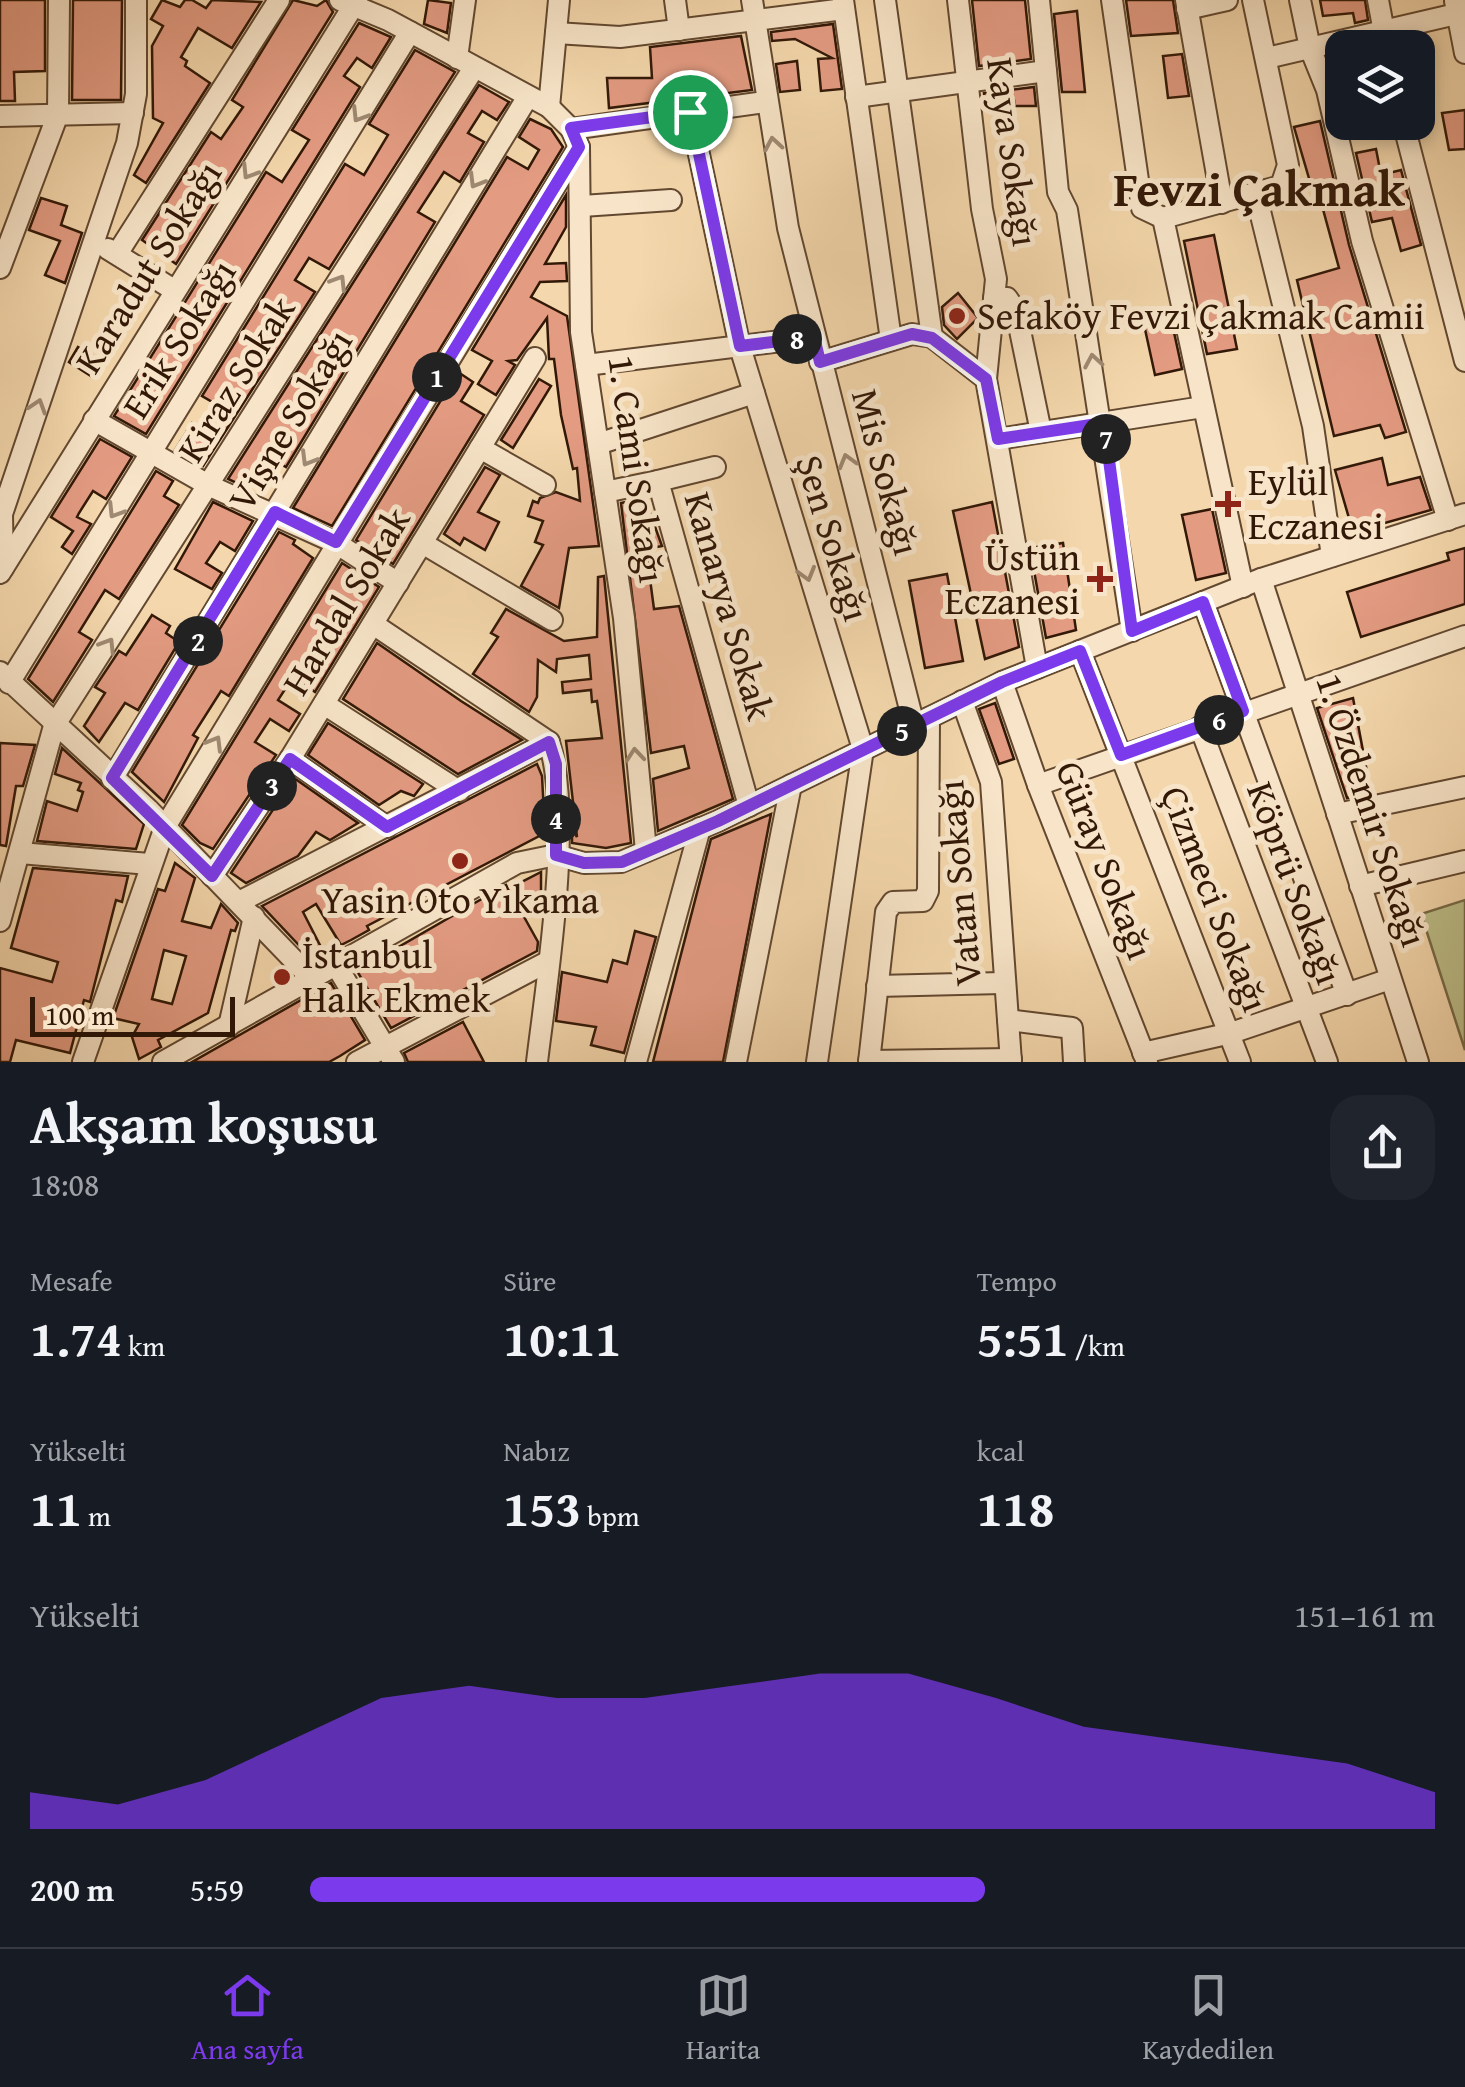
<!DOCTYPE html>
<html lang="tr">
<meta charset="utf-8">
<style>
:root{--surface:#171b24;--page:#20242c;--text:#f1f3f6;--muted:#9ea1a6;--line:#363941;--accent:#7c3aed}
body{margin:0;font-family:"Gentium Book Plus",serif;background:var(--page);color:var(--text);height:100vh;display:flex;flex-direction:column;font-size:38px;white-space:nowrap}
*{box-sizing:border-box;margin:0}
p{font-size:32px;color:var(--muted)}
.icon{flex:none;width:55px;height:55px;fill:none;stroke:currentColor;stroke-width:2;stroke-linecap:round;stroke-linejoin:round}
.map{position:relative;height:1062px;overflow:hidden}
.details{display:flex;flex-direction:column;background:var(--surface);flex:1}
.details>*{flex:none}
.buttons{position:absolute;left:1325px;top:30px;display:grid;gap:20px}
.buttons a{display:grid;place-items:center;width:110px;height:110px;border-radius:20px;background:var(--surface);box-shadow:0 5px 15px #0003;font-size:50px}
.scale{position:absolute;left:30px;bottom:25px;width:205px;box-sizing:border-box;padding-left:10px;border:5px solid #321807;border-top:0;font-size:28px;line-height:35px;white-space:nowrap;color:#321807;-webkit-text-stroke:8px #f8e5c9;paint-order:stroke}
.pin{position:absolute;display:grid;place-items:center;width:85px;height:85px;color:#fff;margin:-42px;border:5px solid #fff;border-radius:50%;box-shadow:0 2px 10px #0007}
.km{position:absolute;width:50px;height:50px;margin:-25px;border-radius:50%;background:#222;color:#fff;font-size:28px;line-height:50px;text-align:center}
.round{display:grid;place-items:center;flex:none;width:105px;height:105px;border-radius:30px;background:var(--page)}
.overview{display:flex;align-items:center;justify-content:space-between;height:170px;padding:0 30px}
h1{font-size:55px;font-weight:700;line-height:75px}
.metrics{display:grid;grid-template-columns:repeat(3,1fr);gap:15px;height:170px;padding:10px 30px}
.metrics div{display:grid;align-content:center}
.metrics b{font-size:50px;font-weight:700}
.metrics small{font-size:28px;font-weight:400}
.metrics p{font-size:28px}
.chart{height:280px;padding:20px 30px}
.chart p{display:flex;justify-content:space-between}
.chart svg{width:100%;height:180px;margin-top:10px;fill:var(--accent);opacity:.7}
ul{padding:0 30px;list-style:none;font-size:32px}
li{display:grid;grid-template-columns:160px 120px 1fr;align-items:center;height:75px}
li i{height:25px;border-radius:12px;background:var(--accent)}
.dock{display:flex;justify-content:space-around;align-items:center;height:140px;border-top:2px solid var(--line);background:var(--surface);font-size:28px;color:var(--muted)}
.dock a{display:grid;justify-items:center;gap:5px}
.dock .on{color:var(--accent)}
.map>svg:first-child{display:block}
</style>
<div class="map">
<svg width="1465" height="1062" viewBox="0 0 1465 1062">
<rect width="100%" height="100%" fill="#f4d7ac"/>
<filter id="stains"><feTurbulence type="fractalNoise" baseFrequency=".002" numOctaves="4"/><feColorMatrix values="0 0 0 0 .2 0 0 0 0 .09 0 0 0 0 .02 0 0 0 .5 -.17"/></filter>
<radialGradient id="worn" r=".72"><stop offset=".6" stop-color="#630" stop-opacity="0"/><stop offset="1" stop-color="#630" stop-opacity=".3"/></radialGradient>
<path fill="#bcbe89" stroke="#776b48" stroke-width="2.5" d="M1465 900V1050L1421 914Z"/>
<g fill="#e39b82" stroke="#321807" stroke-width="2.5" fill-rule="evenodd">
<path d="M0 0H45V71L14 72 15 101H0Z"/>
<path d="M73 0H122L121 100H72Z"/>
<path d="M162 0 180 7 185 0H192L206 8 212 0 261 2 232 48 198 28 181 57 187 61 185 66 210 83 146 183 134 175 163 123 153 118 152 46 163 26 151 19Z"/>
<path d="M293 0 317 6 326 0 333 12 176 264 142 240 211 132 221 139 243 107 232 100Z"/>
<path d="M428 0 451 3 447 33 424 24Z"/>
<path d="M972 0H1025L1031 59 979 66Z"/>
<path d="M1126 0H1173L1178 33 1131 36Z"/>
<path d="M1320 0H1365L1368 20 1355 23 1353 13 1323 16Z"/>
<path d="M1077 11 1085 92H1062L1054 14Z"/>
<path d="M359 23 391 37 372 68 357 58 344 76 360 87 146 434 114 416 266 172 282 182 309 140 292 130Z"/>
<path d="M833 24 842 89 821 91 818 59 832 58 795 39 772 41 771 32Z"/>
<path d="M741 36 752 90 609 108 607 78H652L650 47Z"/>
<path d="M415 50 455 72 329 269 309 258 295 280 315 292 203 466 175 450 192 423 203 430 219 406 202 396 345 164 364 175 388 135 369 124Z"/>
<path d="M1182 54 1189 96 1168 98 1163 56Z"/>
<path d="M797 61 800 90 780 92 776 64Z"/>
<path d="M479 85 509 102 497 120 482 111 468 133 484 142 460 182 444 172 418 212 435 222 286 467 265 455 245 487 228 479Z"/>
<path d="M1034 87 1036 106H1015L1014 100 985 103 984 93Z"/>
<path d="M1465 110V149L1449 150 1442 113Z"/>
<path d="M530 119 551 129 563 147 332 526 293 508 507 157 528 169 539 150 519 137Z"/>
<path d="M1320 121 1349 245 1406 432 1385 438 1380 425 1334 436 1297 280 1339 268 1318 191 1313 192 1294 127Z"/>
<path d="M1376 149 1381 175 1401 170 1421 245 1401 251 1392 218 1372 222 1356 153Z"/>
<path d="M566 195V227L545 264 566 263 567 281 540 282 531 297 567 316 599 546 569 548 559 608 521 586 543 545 535 542 543 521 528 516 533 501 538 503 540 498 556 492 580 501 577 468 573 469 561 415 554 359H549L547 318 517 360 508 361 515 365 496 395 478 384 492 361 472 350Z"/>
<path d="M41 198 67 206 61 225 82 233 65 283 45 275 60 241 29 230Z"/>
<path d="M1214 235 1237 349 1207 354 1184 241Z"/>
<path d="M958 293 978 318 957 339 944 325 942 307Z"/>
<path d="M1170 314 1182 369 1155 375 1143 320Z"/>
<path d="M78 347 103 362 94 378 69 362Z"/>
<path d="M458 372 473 382 461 401 484 415 393 564 356 540Z"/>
<path d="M539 379 551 386 513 448 501 440Z"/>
<path d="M100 439 132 457 106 499 93 491 79 513 77 517 91 524 72 554 62 547 73 531 51 517Z"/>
<path d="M1382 458 1388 485 1420 477 1431 510 1353 532 1335 470Z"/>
<path d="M485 467 500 475 478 512 499 522 485 550 464 538 460 545 444 534Z"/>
<path d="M156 471 173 481 164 496 179 505 119 599 105 590 79 632 92 640 53 702 28 679Z"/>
<path d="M641 499 644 514 650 513 662 546 646 549 654 609 679 606 733 799 658 831 653 779 689 768 684 746 651 753 621 503Z"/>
<path d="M213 502 253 521 235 551 220 542 206 563 222 573 212 589 175 569Z"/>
<path d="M992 502 1019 647 985 659 953 511Z"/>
<path d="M1212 509 1226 573 1196 580 1182 515Z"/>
<path d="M279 532 295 540 293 544 313 558 229 696 221 691 193 735 198 738 164 802 132 772Z"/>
<path d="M1063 543 1076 630 1046 638 1030 548Z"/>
<path d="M1465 548V604L1361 637 1347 592 1449 560 1447 553Z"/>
<path d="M342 563 379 587 315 692 293 677 278 700 300 714 289 731 270 719 255 742 276 755 213 849 200 843 182 825Z"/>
<path d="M947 574 963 661 925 668 909 581Z"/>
<path d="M604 576 631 843 606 848 572 843V829L577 837 566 741 602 738 597 701 592 702 591 690 563 693 562 682 591 679 589 655 557 659 556 672 538 660 537 697 529 712 473 674 498 637 491 633 506 609 564 641 597 637 598 577Z"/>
<path d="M152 615 170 626 166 633 179 642 138 710 125 703 99 742 84 726 105 693 95 687 119 651 126 655Z"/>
<path d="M377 643 461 701 522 740 458 774 343 699Z"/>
<path d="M1353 698 1371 793 1347 798 1317 708Z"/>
<path d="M995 703 1014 759 999 764 979 709Z"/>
<path d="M328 723 423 784 414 796 401 791 379 805 308 755Z"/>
<path d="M0 743 35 745 23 786H16L6 846 0 845Z"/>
<path d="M62 748 144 824 136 849 37 841 47 801 77 811 83 792 78 790 81 783 55 774Z"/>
<path d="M537 764 542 776 545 833 367 926 369 930 351 940 341 945 316 904 303 912 324 953 312 959 262 906Z"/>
<path d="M294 778 358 823 330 840 316 832 298 856 246 883 231 873Z"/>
<path d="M771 814 723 1062H653L711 839Z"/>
<path d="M175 863 195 878 182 921 211 928 221 904 238 923 235 931 231 930 208 1013 158 1040 161 1047 139 1059 132 1037 139 1024 113 1018 158 889 165 891ZM164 950 186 956 172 1004 152 999Z"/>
<path d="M33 868 128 876 122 902 116 900 90 1002 84 1000 70 1053 16 1040 10 1062H0V968L52 982 58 962 11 948Z"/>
<path d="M541 872V905L523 915 538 942 537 951 391 1028 357 971 506 885 508 889Z"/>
<path d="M635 931 656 937 624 1053 591 1045 596 1027 556 1021 562 972 607 982 613 960 627 964Z"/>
<path d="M331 983 365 1040 340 1056 329 1062H192Z"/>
<path d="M463 1022 484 1062H408L404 1053Z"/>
</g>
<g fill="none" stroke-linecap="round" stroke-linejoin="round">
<defs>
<g id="minor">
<path d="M340 0 388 20 549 107 571 129 579 147 581 332 624 618 646 851"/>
<path d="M675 0 679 30"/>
<path d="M752 0 788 228 914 725"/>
<path d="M843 0 891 340"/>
<path d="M885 0 932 337"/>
<path d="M958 0 982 209 996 279 986 379 1037 668"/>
<path d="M1039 0 1058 192 1067 210 1132 631"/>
<path d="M1112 0 1142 208 1163 218 1281 186 1288 165 1253 0"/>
<path d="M1186 0 1222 203"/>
<path d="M1300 0 1310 48 1327 90 1362 241 1448 520"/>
<path d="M1378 0 1387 48"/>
<path d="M1455 1 1465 53"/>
<path d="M1187 9 1227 0"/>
<path d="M556 33 620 37 844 9"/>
<path d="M457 58 465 0"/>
<path d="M1267 58 1465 12"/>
<path d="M856 97 1046 71"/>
<path d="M549 107 559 0"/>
<path d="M690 112 740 347 863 749 817 1062"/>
<path d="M0 116 133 113"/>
<path d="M1403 122 1465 361"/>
<path d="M571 129 765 102"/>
<path d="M1256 195 1313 426 1332 556"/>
<path d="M582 206 671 200"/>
<path d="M1163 218 1243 587"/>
<path d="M108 249 174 290"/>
<path d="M117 254 279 0"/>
<path d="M0 268 58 114 59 0"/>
<path d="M994 298H1007L1016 311 1041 432"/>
<path d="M820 362 912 334 932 337 986 379"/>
<path d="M586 365 814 337"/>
<path d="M94 420 210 486 336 543 398 583"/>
<path d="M998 439 1203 407"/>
<path d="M598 444 754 393"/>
<path d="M480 448 545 485"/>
<path d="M715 467 658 481 749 806"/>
<path d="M605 492 658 481"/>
<path d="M422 543 552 620"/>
<path d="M3 568 2 514 127 143 136 94V0"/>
<path d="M0 573 357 0"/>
<path d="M1261 579 1418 1062"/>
<path d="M1203 602 1347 995"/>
<path d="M373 624 549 742C573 819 547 979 537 1062"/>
<path d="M1080 651 1240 1062"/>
<path d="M0 672 148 809 312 979"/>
<path d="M1002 682 1038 785 1147 1062"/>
<path d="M9 683 410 32"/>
<path d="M962 701 991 782 1011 1062"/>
<path d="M324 704 459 791"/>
<path d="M1200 727 1327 1062"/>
<path d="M290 759 387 827"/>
<path d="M112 779 527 98"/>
<path d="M1038 785 1465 636"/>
<path d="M1337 814 1465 787"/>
<path d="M20 853 149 864"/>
<path d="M212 876 290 759 535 358"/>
<path d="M1360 886 1465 861"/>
<path d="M239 902 549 742"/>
<path d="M0 921 54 726 474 68"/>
<path d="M336 965 394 1062"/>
<path d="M877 986 1002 983"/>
<path d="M1008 1020 1072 1028 1074 1062"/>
<path d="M229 1026 254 917"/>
<path d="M1143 1053 1231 1033 1390 979"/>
<path d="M869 1061 1011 1059"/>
<path d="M83 1062 165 827 579 147"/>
<path d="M163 1062 517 863 556 855 584 863 621 862 718 821 1002 682 1261 579 1465 514"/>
<path d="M357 1062 549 961"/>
<path d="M636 1062 700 828"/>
<path d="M736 1062 791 785"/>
<path d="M869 1062 886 912 893 902 923 901 928 891 929 718"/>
</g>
</defs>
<use href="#minor" stroke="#624830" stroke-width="24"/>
<use href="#minor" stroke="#f8e5c9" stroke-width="20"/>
</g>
<defs><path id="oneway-chevron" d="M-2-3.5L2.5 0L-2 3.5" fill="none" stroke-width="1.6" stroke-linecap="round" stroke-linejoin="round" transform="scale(2.5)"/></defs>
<g stroke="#9f8972">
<use href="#oneway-chevron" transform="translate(359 115) rotate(122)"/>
<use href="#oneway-chevron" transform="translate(773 144) rotate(-100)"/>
<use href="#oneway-chevron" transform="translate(249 172) rotate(122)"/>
<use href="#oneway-chevron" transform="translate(476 181) rotate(121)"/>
<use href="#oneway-chevron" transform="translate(339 282) rotate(-58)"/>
<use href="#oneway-chevron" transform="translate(1093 361) rotate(-100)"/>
<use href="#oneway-chevron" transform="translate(38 406) rotate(-72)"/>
<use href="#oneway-chevron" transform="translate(308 459) rotate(121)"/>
<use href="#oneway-chevron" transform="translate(847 461) rotate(-106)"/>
<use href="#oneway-chevron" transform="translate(115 511) rotate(122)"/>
<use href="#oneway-chevron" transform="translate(807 574) rotate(74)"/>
<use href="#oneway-chevron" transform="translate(108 645) rotate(-58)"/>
<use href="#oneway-chevron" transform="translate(215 743) rotate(-59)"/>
<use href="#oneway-chevron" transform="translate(635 755) rotate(-95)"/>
</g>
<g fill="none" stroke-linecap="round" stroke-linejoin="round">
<defs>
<path id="route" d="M690 112 740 346 814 337 820 362 912 334 932 338 986 379 998 439 1104 423 1132 631 1203 602 1243 711 1121 755 1080 651 1002 682 718 821 622 862 584 863 556 855V764L549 742 387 827 290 759 212 876 112 778 275 512 336 542 579 147 571 128Z"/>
</defs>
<use href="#route" stroke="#fff" stroke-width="20"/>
<use href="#route" stroke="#7c3aed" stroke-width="12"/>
</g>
<g fill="#8f2418" stroke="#f8e5c9" stroke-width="4">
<circle cx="957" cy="316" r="10"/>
<path d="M1223 489h10v10h10v10h-10v10h-10v-10h-10v-10h10z"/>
<path d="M1095 564h10v10h10v10h-10v10h-10v-10h-10v-10h10z"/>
<circle cx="460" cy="861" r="10"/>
<circle cx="282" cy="977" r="10"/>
</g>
<g text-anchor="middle" stroke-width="10" stroke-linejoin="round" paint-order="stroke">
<g font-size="38" fill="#321807" stroke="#f8e5c9">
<text transform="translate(1013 152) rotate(82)" y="13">Kaya Sokağı</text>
<text transform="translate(148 267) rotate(-58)" y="13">Karadut Sokağı</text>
<text transform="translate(179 339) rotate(-58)" y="13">Erik Sokağı</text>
<text transform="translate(236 379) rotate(-58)" y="13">Kiraz Sokak</text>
<text transform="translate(290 420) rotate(-59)" y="13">Vişne Sokağı</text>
<text transform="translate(637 469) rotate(82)" y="13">1. Cami Sokağı</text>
<text transform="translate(886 472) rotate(75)" y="13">Mis Sokağı</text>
<text transform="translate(833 538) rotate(73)" y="13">Şen Sokağı</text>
<text transform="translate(346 601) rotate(-59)" y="13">Hardal Sokak</text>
<text transform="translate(729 606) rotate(74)" y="13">Kanarya Sokak</text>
<text transform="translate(1372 810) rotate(72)" y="13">1. Özdemir Sokağı</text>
<text transform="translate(1105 860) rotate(69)" y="13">Güray Sokağı</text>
<text transform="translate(959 883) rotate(-95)" y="13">Vatan Sokağı</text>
<text transform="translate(1295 883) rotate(70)" y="13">Köprü Sokağı</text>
<text transform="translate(1215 899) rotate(69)" y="13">Çizmeci Sokağı</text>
</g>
<g font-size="38" fill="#321807" stroke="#f8e5c9" text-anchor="start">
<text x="977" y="329">Sefaköy Fevzi Çakmak Camii</text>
<text x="1248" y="495">Eylül<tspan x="1248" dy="44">Eczanesi</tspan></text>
<text x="1080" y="570" text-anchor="end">Üstün<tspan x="1080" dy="44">Eczanesi</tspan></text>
<text x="460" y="913" text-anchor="middle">Yasin Oto Yıkama</text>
<text x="302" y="968">İstanbul<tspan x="302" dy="44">Halk Ekmek</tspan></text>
</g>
<g font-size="48" font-weight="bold" fill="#321807" stroke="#f8e5c9">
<text x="1259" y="206">Fevzi Çakmak</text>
</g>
</g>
<rect width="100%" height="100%" filter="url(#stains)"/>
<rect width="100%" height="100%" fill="url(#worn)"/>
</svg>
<div class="buttons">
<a><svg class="icon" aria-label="layers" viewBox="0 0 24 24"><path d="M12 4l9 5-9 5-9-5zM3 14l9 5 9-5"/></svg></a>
</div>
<div class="scale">100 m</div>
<div class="pin" style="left:690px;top:112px;background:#1e9e55"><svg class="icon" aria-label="arrive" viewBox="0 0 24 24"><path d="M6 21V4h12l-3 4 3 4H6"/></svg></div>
<b class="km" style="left:437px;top:377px">1</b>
<b class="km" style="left:198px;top:641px">2</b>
<b class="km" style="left:272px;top:786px">3</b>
<b class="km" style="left:556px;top:819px">4</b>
<b class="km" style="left:902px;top:731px">5</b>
<b class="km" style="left:1219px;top:720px">6</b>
<b class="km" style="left:1106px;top:439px">7</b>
<b class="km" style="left:797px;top:339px">8</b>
</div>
<section class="details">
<div class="overview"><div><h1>Akşam koşusu</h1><p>18:08</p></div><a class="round"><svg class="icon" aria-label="share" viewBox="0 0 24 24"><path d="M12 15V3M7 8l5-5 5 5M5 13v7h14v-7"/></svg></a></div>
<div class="metrics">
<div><p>Mesafe</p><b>1.74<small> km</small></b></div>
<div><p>Süre</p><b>10:11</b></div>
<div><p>Tempo</p><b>5:51<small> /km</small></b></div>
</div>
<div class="metrics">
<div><p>Yükselti</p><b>11<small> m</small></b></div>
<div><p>Nabız</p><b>153<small> bpm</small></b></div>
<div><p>kcal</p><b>118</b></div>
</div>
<div class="chart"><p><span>Yükselti</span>151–161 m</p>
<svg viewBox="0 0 160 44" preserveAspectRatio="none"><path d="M0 44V35L10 38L20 32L30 22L40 12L50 9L60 12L70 12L80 9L90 6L100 6L110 12L120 19L130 22L140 25L150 28L160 35V44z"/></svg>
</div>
<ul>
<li><b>200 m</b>5:59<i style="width:60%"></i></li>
</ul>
</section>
<nav class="dock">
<a class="on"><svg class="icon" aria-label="home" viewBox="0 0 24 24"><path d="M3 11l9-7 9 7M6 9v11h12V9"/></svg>Ana sayfa</a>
<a><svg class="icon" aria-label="map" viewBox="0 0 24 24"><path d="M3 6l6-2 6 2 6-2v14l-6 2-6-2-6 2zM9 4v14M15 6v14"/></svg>Harita</a>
<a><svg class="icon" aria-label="saved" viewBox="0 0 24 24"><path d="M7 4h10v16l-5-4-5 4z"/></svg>Kaydedilen</a>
</nav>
